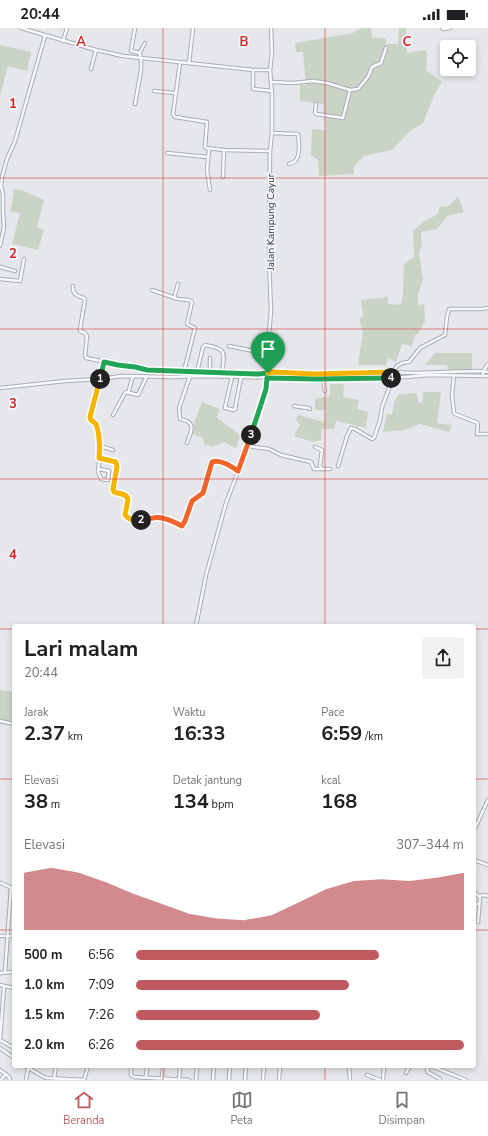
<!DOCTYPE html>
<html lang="id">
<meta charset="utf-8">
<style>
:root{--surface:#fff;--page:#f2f2f2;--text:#202124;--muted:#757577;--line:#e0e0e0;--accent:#c15961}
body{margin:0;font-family:"Nunito Sans",sans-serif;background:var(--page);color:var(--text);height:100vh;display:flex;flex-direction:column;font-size:15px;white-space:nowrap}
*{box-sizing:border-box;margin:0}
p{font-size:13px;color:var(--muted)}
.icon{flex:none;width:22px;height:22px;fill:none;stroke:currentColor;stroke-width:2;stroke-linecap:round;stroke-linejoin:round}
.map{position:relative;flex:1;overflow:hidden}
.sheet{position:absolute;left:12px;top:596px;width:464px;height:444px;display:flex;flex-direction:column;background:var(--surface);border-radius:4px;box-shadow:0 2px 6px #0003}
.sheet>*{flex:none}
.tools{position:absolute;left:440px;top:12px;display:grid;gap:8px}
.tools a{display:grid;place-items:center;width:36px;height:36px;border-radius:4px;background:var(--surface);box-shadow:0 2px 6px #0003;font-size:20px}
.pin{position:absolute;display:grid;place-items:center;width:34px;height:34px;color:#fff;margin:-41px -17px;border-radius:50% 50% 50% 0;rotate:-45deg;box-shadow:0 0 4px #0007}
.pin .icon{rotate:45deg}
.km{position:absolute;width:20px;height:20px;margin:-10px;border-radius:50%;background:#222;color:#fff;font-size:11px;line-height:20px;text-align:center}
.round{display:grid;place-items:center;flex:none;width:42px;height:42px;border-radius:4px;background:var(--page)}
.overview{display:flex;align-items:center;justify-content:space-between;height:68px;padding:0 12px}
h1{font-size:22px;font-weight:700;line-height:30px}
.figures{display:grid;grid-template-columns:repeat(3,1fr);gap:6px;height:68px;padding:4px 12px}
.figures div{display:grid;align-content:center}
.figures b{font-size:20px;font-weight:700}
.figures small{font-size:11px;font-weight:400}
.figures p{font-size:11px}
.chart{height:112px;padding:8px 12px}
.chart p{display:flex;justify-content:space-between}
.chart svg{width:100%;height:72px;margin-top:4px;fill:var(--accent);opacity:.7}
ul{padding:0 12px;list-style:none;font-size:13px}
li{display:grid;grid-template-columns:64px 48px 1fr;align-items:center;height:30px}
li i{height:10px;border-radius:5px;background:var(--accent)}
.status{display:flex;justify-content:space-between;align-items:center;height:28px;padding:0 20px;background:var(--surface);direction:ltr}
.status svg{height:11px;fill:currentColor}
.dock{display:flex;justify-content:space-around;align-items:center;height:56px;border-top:1px solid var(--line);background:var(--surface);font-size:11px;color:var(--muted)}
.dock a{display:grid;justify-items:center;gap:2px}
.dock .on{color:var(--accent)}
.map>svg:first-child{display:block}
</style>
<div class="status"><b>20:44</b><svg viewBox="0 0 49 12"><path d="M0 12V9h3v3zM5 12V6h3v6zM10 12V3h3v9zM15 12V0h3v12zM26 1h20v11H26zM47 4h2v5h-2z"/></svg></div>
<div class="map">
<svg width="488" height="1052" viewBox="0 0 488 1052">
<rect width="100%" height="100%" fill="#e5e7eb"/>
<g fill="#c9d4c7">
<path d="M362 0H371L372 10H386V16H398L399 0H406L407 25 426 22 427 31 426 42 442 54 434 67 423 95 410 103 392 122 364 128 354 138V146L319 148 318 132 311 127 312 101 326 102 323 76 300 73V57H306L303 24H296L295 15 353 5Z"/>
<path d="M0 17 31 24 27 43 8 38 0 68Z"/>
<path d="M14 161 24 163 44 172 37 199 44 202 38 222 12 216 20 185 11 184Z"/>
<path d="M458 169 464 184 447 188 437 201 421 204 422 216 419 225 423 251 418 266V277L424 276 425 293 418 306 415 307 412 318 402 316 396 334 388 330 386 337H358L363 304 359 291 363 288 361 272 388 269V276L401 277 403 265 404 236 414 229 413 203 423 194 438 186 439 179 448 178Z"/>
<path d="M435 325H472V344H449L447 337H425Z"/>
<path d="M330 356H344L343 369 359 372 357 381 368 384 366 400 336 393 334 401H322L321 412 313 414 294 408 300 396 296 393 298 387 324 394 325 382H315V371L330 368Z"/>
<path d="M423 364H441L437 395 452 397 449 404 420 396 405 402 383 404 387 385 392 387 394 374 399 366 417 365 418 374 423 375Z"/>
<path d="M202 374 219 381 217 390 240 407 236 420 224 414 213 419 204 416 203 410 190 405Z"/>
<path d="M0 662 14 664V688L12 697 0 696Z"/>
</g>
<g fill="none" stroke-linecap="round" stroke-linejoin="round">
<defs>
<g id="minor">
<path d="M21 0 96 22 123 28 253 42H270L272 66V105L270 123 269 231 271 283 268 318 270 335 264 367 243 431 226 475 206 547 196 598"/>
<path d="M135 0 131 23 140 25"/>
<path d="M442 0 443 1 450 0"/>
<path d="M63 13 67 0"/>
<path d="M140 30V24L145 15"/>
<path d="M180 35 173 86 175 89 207 94 205 118 206 120 224 122 270 123"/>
<path d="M189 35 193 0"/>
<path d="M91 41 96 22"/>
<path d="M253 42V61L272 63"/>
<path d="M270 42 272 25 271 0"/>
<path d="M271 54 293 55 313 53 327 55 350 62 358 61 368 49 372 39 381 35 386 20"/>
<path d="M154 63 175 65"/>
<path d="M135 76 141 42V30"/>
<path d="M316 76 315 85 316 86 343 90 350 62"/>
<path d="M272 105 298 106C299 113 301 127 295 133 293 135 291 135 289 136"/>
<path d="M209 121 207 142 210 162"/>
<path d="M167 125 208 129"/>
<path d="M223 149 224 122"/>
<path d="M0 218 4 199 3 183V166L1 159 2 149 7 131 15 113 45 8"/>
<path d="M0 239 15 243"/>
<path d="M0 251 20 253 24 231"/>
<path d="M73 258C72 266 77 268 84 270L85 272 80 301V303L85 305 87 308 85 328 86 330C106 334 127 338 147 342L258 345 272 344 315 346 389 344 416 345 478 343 488 344"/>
<path d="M152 262 178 271 189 272 192 274 187 296 195 300 184 343"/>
<path d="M174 270 178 256"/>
<path d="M229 318 269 326"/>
<path d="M210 330V344"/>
<path d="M197 344 203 319 205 317C232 321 222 329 222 349"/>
<path d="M454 347 452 367 454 385 455 386 478 395 477 406H488"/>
<path d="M483 348V344L488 336"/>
<path d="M232 349 225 379V380L234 382 235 381 241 349"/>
<path d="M101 351V344L104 334"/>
<path d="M323 351 325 363"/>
<path d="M0 360 65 353 100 351 122 348 173 349 205 348 323 351 393 350 429 347 488 348"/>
<path d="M128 365 133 348"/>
<path d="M294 378 308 380 310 381"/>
<path d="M113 387 125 365 126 364 138 367 147 348"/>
<path d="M187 415C189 408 196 398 187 393 185 392 182 392 180 391L179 380 190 348"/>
<path d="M100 418 113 422"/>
<path d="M247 418 269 421 281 427 311 434 314 441H330"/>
<path d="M315 419 322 422 320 438 322 441"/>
<path d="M99 430C106 431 116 431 117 439L113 461 114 464 127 467 128 471 125 487 127 489 132 491 145 493 153 490H161L182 498 186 490 192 473 203 465 212 434C220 431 231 438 238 443"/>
<path d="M338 438 347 408 351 400 355 401 372 411 374 410 380 392 382 379 393 350V345L397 338 402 335 409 334 420 320 445 307 447 289 449 281H481L488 280"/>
<path d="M99 441 109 443 108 452 101 451 98 443C101 428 101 411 96 396L91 392 90 389 100 351"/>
<path d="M0 693 14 696"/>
<path d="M474 800 476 798 488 772"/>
<path d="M474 832 488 837"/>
<path d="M1 855 14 861"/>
<path d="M474 863 480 870 478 894"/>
<path d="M479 868 484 867 488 868"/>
<path d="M474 876H480"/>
<path d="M0 908H14"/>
<path d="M5 944 11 860"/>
<path d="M0 945 14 944"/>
<path d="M0 957 14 960"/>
<path d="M0 1011 4 959"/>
<path d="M0 1012 14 1020"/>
<path d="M0 1020 14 1030"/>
<path d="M25 1038 42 1048 46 1050 84 1052"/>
<path d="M131 1038V1047L134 1049 189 1052"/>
<path d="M349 1038 350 1052"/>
<path d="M429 1038 427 1042 428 1044 440 1051"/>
<path d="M431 1038 466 1052"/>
<path d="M0 1042 9 1049 10 1052"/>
<path d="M406 1045 410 1038"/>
<path d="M367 1047 380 1052"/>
<path d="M146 1049 147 1038"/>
<path d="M54 1050 56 1038"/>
<path d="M162 1050 163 1038"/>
<path d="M179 1051 180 1038"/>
<path d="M1 1052 6 1046"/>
<path d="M26 1052 28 1041"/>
<path d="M84 1052 88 1038"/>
<path d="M196 1052 197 1038"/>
<path d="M213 1052 214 1038"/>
<path d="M229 1052 230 1038"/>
<path d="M245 1052 246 1038"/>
<path d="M263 1052 264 1038"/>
<path d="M279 1052 280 1038"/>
<path d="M383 1052 384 1038"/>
</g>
</defs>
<use href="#minor" stroke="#aaaeb5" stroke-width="4.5"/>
<use href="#minor" stroke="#f7f8fa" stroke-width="2.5"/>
</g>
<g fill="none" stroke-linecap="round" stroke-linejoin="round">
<defs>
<path id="split-1" d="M100 351 104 334 118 337 135 339 147 342 258 346 268 345"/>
<path id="split-2" d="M100 351 90 389 91 392 96 396C100 407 100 418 99 430L116 434 117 439 113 461 114 464C119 466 126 465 128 471L125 487 127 489 132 492H141"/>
<path id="split-3" d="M141 492C149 494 147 490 153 490 163 488 174 494 182 498L185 493 192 473 203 465 212 434C220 431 231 438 238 443L251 407"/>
<path id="split-4" d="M251 407 266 361 267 350 317 351 391 350"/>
<path id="split-5" d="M268 345 272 344 315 346 393 344V350H391"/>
</defs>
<use href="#split-1" stroke="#fff" stroke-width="8"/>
<use href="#split-2" stroke="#fff" stroke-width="8"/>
<use href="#split-3" stroke="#fff" stroke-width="8"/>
<use href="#split-4" stroke="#fff" stroke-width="8"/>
<use href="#split-5" stroke="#fff" stroke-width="8"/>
<use href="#split-1" stroke="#22a559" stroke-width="5"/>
<use href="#split-2" stroke="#f5b400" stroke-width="5"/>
<use href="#split-3" stroke="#f0652b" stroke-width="5"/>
<use href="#split-4" stroke="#22a559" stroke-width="5"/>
<use href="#split-5" stroke="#f5b400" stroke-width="5"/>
</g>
<path fill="none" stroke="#d62828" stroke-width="1" stroke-opacity="0.55" d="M163 0V598M325 0V598M0 150H488M0 301H488M0 451H488M0 601H14M474 601H488M0 751H14M474 751H488M0 902H14M474 902H488M163 1038V1052M325 1038V1052"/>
<g text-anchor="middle" stroke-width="3.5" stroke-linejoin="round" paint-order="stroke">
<g font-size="10" fill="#2e3442" stroke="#f5f6f8">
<text transform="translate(270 194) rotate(-90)" y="4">Jalan Kampung Cayur</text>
</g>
</g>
<g font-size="13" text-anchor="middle" font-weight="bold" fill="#d62828" stroke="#f5f6f8" stroke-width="3.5" stroke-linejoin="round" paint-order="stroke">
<text x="81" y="18">A</text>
<text x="244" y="18">B</text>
<text x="407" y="18">C</text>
<text x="13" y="80">1</text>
<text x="13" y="230">2</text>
<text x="13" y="380">3</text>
<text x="13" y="531">4</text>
</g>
</svg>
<div class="tools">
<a><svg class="icon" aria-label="locate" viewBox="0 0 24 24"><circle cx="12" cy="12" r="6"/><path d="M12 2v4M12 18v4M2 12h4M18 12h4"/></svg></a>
</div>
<div class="pin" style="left:268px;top:345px;background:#1e9e55"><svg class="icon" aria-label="arrive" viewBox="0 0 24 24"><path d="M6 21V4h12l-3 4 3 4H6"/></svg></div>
<b class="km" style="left:100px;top:351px">1</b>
<b class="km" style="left:141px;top:492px">2</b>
<b class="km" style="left:251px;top:407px">3</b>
<b class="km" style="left:391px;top:350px">4</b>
<section class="sheet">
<div class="overview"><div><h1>Lari malam</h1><p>20:44</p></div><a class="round"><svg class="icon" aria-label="share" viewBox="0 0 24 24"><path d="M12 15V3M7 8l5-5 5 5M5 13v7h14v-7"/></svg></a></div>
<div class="figures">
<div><p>Jarak</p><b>2.37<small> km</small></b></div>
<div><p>Waktu</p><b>16:33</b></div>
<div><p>Pace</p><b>6:59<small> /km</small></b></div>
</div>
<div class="figures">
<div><p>Elevasi</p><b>38<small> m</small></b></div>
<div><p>Detak jantung</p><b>134<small> bpm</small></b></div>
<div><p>kcal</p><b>168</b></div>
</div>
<div class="chart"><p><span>Elevasi</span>307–344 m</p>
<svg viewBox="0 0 160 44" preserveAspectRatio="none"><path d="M0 44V9L10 6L20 9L30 15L40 22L50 28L60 34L70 37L80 38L90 35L100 27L110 19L120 14L130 13L140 14L150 12L160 9V44z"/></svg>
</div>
<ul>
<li><b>500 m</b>6:56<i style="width:74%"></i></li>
<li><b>1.0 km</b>7:09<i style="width:65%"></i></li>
<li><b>1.5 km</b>7:26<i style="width:56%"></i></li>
<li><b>2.0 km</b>6:26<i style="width:100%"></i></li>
</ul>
</section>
</div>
<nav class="dock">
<a class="on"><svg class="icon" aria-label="home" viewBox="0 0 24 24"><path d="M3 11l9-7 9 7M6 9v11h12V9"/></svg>Beranda</a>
<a><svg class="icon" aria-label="map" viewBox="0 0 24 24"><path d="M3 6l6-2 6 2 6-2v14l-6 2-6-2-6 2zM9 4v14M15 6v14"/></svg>Peta</a>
<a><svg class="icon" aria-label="saved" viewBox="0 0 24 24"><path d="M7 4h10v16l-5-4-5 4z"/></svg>Disimpan</a>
</nav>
